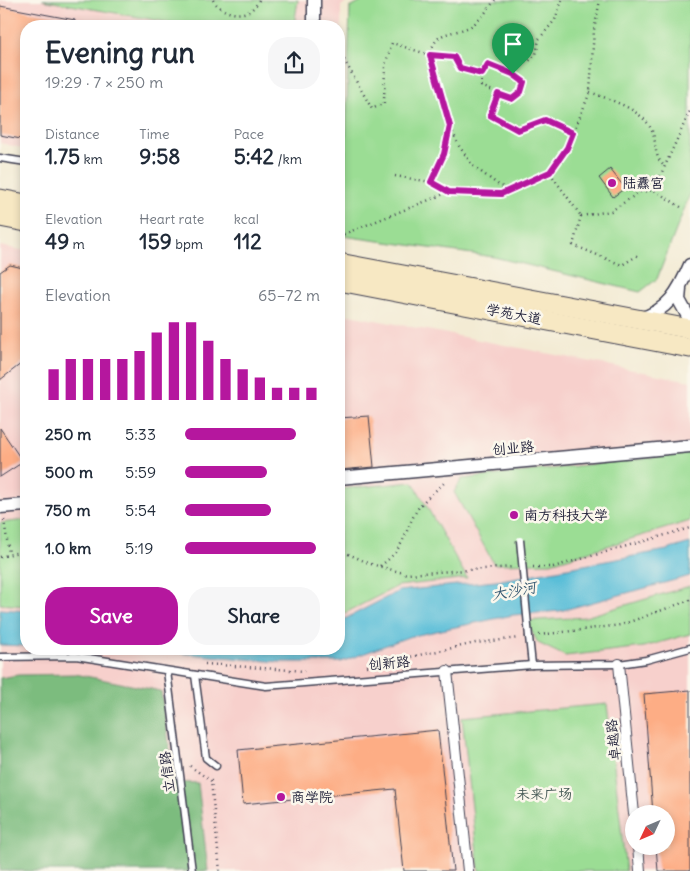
<!DOCTYPE html>
<meta charset="utf-8">
<style>
:root{--surface:#fff;--page:#f6f6f7;--text:#1f2937;--muted:#747a83;--accent:#b5179e}
body{margin:0;font-family:Delius,"LXGW WenKai TC",sans-serif;background:var(--page);color:var(--text);height:100vh;display:flex;flex-direction:column;font-size:19px;white-space:nowrap}
*{box-sizing:border-box;margin:0}
p{font-size:16px;color:var(--muted)}
.icon{flex:none;width:28px;height:28px;fill:none;stroke:currentColor;stroke-width:2;stroke-linecap:round;stroke-linejoin:round}
.map{position:relative;flex:1;overflow:hidden}
.details{position:absolute;left:20px;top:20px;width:325px;height:635px;display:flex;flex-direction:column;background:var(--surface);border-radius:20px;box-shadow:0 2px 8px #0003}
.details>*{flex:none}
.needle{width:32px;rotate:226deg}
.tools{position:absolute;left:625px;top:805px;display:grid;gap:10px}
.tools a{display:grid;place-items:center;width:50px;height:50px;border-radius:50%;background:var(--surface);box-shadow:0 2px 8px #0003;font-size:25px}
.pin{position:absolute;display:grid;place-items:center;width:42px;height:42px;color:#fff;margin:-51px -21px;border-radius:50% 50% 50% 0;rotate:-45deg;box-shadow:0 0 5px #0007}
.pin .icon{rotate:45deg}
.round{display:grid;place-items:center;flex:none;width:52px;height:52px;border-radius:20px;background:var(--page)}
.summary{display:flex;align-items:center;justify-content:space-between;height:85px;padding:0 25px}
h1{font-size:28px;font-weight:700;line-height:38px}
.figures{display:grid;grid-template-columns:repeat(3,1fr);gap:8px;height:85px;padding:5px 25px}
.figures div{display:grid;align-content:center}
.figures b{font-size:21px;font-weight:700}
.figures small{font-size:14px;font-weight:400}
.figures p{font-size:14px}
.chart{height:140px;padding:10px 25px}
.chart p{display:flex;justify-content:space-between}
.chart svg{width:100%;height:90px;margin-top:5px;stroke:var(--accent);stroke-width:6}
.primary-button{display:flex;gap:10px;margin-top:auto;padding:10px 25px}
.primary-button a{flex:1;height:58px;border-radius:20px;background:var(--accent);color:#fff;font-size:20px;font-weight:700;line-height:58px;text-align:center}
.primary-button a+a{background:var(--page);color:var(--text)}
ul{padding:0 25px;list-style:none;font-size:16px}
li{display:grid;grid-template-columns:80px 60px 1fr;align-items:center;height:38px}
li i{height:12px;border-radius:6px;background:var(--accent)}
.map>svg:first-child{display:block}
</style>
<div class="map">
<svg width="690" height="871" viewBox="0 0 690 871">
<rect width="100%" height="100%" fill="#fbf7ec"/>
<filter id="ink" filterUnits="userSpaceOnUse"><feTurbulence type="fractalNoise" baseFrequency=".02" numOctaves="2"/><feDisplacementMap in="SourceGraphic" scale="10" xChannelSelector="R" yChannelSelector="G"/><feConvolveMatrix kernelMatrix="1 2 1 2 8 2 1 2 1" color-interpolation-filters="sRGB"/></filter>
<filter id="wash" filterUnits="userSpaceOnUse"><feTurbulence type="fractalNoise" baseFrequency=".0096" numOctaves="4" result="noise"/><feDisplacementMap in="SourceGraphic" scale="20" xChannelSelector="R" yChannelSelector="G"/><feGaussianBlur stdDeviation="1.12" result="paint"/><feColorMatrix in="noise" values="0 0 0 0 0 0 0 0 0 0 0 0 0 0 0 0 0 1.4 0 .05"/><feComposite in="paint" operator="in"/></filter>
<g filter="url(#wash)">
<rect width="100%" height="100%" fill="#f3ebd4"/>
<g fill="#f7d0cc" fill-rule="evenodd">
<path d="M0 0H351L341 6 344 214 339 213V26H26V149L0 143Z"/>
<path d="M0 246 26 251V649H339V313L690 381V871H0ZM634 814H666V846H634Z"/>
</g>
<g fill="#9bdd94" stroke="#5e8068">
<path d="M42 0H298L294 26H189Z"/>
<path d="M365 0H690V194L657 279 640 292 494 257 343 236 350 8Z"/>
<path d="M690 453V521L551 563 494 564 454 492 462 479Z"/>
<path d="M413 482 467 578 398 586 339 616V489Z"/>
<path d="M26 520V606L0 604V523Z"/>
<path d="M690 586V634L644 647 565 656 538 643 526 621 585 617Z"/>
<path d="M607 704 626 871H479L462 717Z"/>
</g>
<path fill="#7cbc7e" stroke="#4f6f5c" d="M75 674 161 691 175 782 198 783 208 871H0V678L18 675Z"/>
<g fill="#5abed8" stroke="#3e708a">
<path d="M690 543V576L560 611 513 615 408 637 341 662H280L130 649H339V622L399 591 496 581 667 550Z"/>
<path d="M0 609 26 611V646L0 645Z"/>
</g>
<g id="blocks">
<g fill="#fdad85">
<path d="M0 6 75 20 74 26H26V140L0 135Z"/>
<path d="M610 169 625 188 613 197 599 178Z"/>
<path d="M10 265 23 268 26 274V360L0 380V272Z"/>
<path d="M369 416 374 467 339 470V418Z"/>
<path d="M0 428 23 462 0 477Z"/>
<path d="M690 690V871H658L656 846H666V814H653L644 694Z"/>
<path d="M438 730 453 871H404L395 789 243 804 238 750Z"/>
</g>
</g>
</g>
<g filter="url(#ink)">
<use href="#blocks" fill-opacity="0" stroke="#414052" stroke-width="1"/>
<g fill="none" stroke-linecap="round" stroke-linejoin="round">
<defs>
<g id="service">
<path d="M0 158 26 162"/>
<path d="M529 637 532 665"/>
<path d="M0 657 76 656 266 686 532 665 619 664 646 660 690 648"/>
<path d="M167 671 192 871"/>
<path d="M195 675 206 758 216 766"/>
</g>
<g id="pedestrian">
<path d="M619 664 634 814"/>
<path d="M447 671 468 871"/>
<path d="M638 846 640 871"/>
</g>
<g id="minor">
<path d="M314 26V0"/>
<path d="M680 289 679 300 690 320"/>
<path d="M639 319C668 311 679 291 690 265"/>
<path d="M339 478 690 446"/>
<path d="M0 507 26 505"/>
</g>
<g id="secondary">
<path d="M0 199 26 204"/>
<path d="M0 217 26 222"/>
<path d="M339 263 690 329"/>
<path d="M339 281 690 348"/>
</g>
</defs>
<use href="#service" stroke="#414052" stroke-width="9"/>
<use href="#pedestrian" stroke="#414052" stroke-width="12"/>
<use href="#minor" stroke="#414052" stroke-width="15"/>
<use href="#secondary" stroke="#414052" stroke-width="21"/>
<g stroke="#414052" stroke-width="2.5" stroke-dasharray="1 4" stroke-linecap="butt">
<path d="M213 0C223 16 250 20 259 0"/>
<path d="M495 0C488 9 481 20 471 26 452 36 436 28 430 55L450 126 459 146 473 166 500 186 513 189 550 172 567 148 590 92 594 30 600 0"/>
<path d="M339 51 372 109 384 103 385 65 392 43 430 55 453 57 460 69 482 74"/>
<path d="M488 64 513 74 524 82 521 92 512 99 481 86 482 74Z"/>
<path d="M513 74 519 61H529L536 55 539 39 555 20 562 0"/>
<path d="M590 92C610 100 643 109 652 131 658 146 652 154 665 167"/>
<path d="M498 94 490 115 518 130 545 120 573 133"/>
<path d="M450 126 444 154 431 182 449 192 501 194 512 190"/>
<path d="M550 173 581 216"/>
<path d="M395 176 431 182"/>
<path d="M654 190 690 111"/>
<path d="M581 216 611 211 640 192 654 190 684 209"/>
<path d="M581 216 573 245 622 265 640 254"/>
<path d="M339 232 344 234 449 192"/>
<path d="M4 520 9 553"/>
<path d="M339 550 371 564 407 574 513 567"/>
<path d="M0 557 26 550"/>
<path d="M380 566C408 546 403 531 419 507 426 498 437 490 445 482"/>
<path d="M533 567H553L690 528"/>
<path d="M539 635 621 625 690 600"/>
<path d="M205 664 305 671"/>
<path d="M367 666 476 643 519 638"/>
<path d="M190 766 211 781 220 871"/>
</g>
<use href="#service" stroke="#fff" stroke-width="6"/>
<use href="#pedestrian" stroke="#fff" stroke-width="10"/>
<use href="#minor" stroke="#fff" stroke-width="12"/>
<use href="#secondary" stroke="#f7e8c3" stroke-width="19"/>
<defs>
<path id="service-bridge" d="M520 540 529 637"/>
</defs>
<use href="#service-bridge" stroke="#414052" stroke-width="9" stroke-linecap="butt"/>
<use href="#service-bridge" stroke="#fff" stroke-width="6"/>
</g>
</g>
<g fill="none" stroke-linecap="round" stroke-linejoin="round" filter="url(#ink)">
<defs>
<path id="route" d="M430 55 454 57 460 68 482 74 488 64 513 74 524 82 521 92 512 99 498 94 490 115 518 130 545 120 573 133 567 148 550 172 501 194 449 192 431 182 444 154 450 126Z"/>
</defs>
<use href="#route" stroke="#fff" stroke-width="10"/>
<use href="#route" stroke="#b5179e" stroke-width="6"/>
</g>
<g fill="#b5179e" stroke="#fbf7ec" stroke-width="2">
<circle cx="612" cy="183" r="5"/>
<circle cx="514" cy="515" r="5"/>
<circle cx="281" cy="797" r="5"/>
</g>
<g text-anchor="middle" stroke-width="5" stroke-linejoin="round" paint-order="stroke">
<g font-size="14" fill="#22223b" stroke="#fbf7ec" text-anchor="start">
<text x="622" y="188">陆纛宫</text>
<text x="524" y="520">南方科技大学</text>
<text x="291" y="802">商学院</text>
</g>
<g font-size="14" fill="#22223b" stroke="#fbf7ec">
<text transform="translate(514 314) rotate(11)" y="5">学苑大道</text>
<text transform="translate(513 448) rotate(-5)" y="5">创业路</text>
<text transform="translate(389 663) rotate(-5)" y="5">创新路</text>
<text transform="translate(613 740) rotate(-96)" y="5">卓越路</text>
<text transform="translate(167 772) rotate(-97)" y="5">立信路</text>
</g>
<g font-size="14" fill="#465a56" stroke="#fbf7ec">
<text x="544" y="799">未来广场</text>
</g>
<g font-size="15" font-style="italic" fill="#365972" stroke="#fbf7ec">
<text transform="translate(514 591) rotate(-10)" y="5">大沙河</text>
</g>
</g>
</svg>
<div class="tools">
<a><svg class="needle" viewBox="-14 -14 28 28"><path d="M0-13l5 13h-10z" fill="#e53935"/><path d="M0 13l5-13h-10z" fill="#747a83"/></svg></a>
</div>
<div class="pin" style="left:513px;top:74px;background:#1e9e55"><svg class="icon" aria-label="arrive" viewBox="0 0 24 24"><path d="M6 21V4h12l-3 4 3 4H6"/></svg></div>
<section class="details">
<div class="summary"><div><h1>Evening run</h1><p>19:29 · 7 × 250 m</p></div><a class="round"><svg class="icon" aria-label="share" viewBox="0 0 24 24"><path d="M12 15V3M7 8l5-5 5 5M5 13v7h14v-7"/></svg></a></div>
<div class="figures">
<div><p>Distance</p><b>1.75<small> km</small></b></div>
<div><p>Time</p><b>9:58</b></div>
<div><p>Pace</p><b>5:42<small> /km</small></b></div>
</div>
<div class="figures">
<div><p>Elevation</p><b>49<small> m</small></b></div>
<div><p>Heart rate</p><b>159<small> bpm</small></b></div>
<div><p>kcal</p><b>112</b></div>
</div>
<div class="chart"><p><span>Elevation</span>65–72 m</p>
<svg viewBox="0 0 160 44" preserveAspectRatio="none"><path d="M5 44V29M15 44V24M25 44V24M35 44V24M45 44V24M55 44V20M65 44V11M75 44V6M85 44V6M95 44V15M105 44V24M115 44V29M125 44V33M135 44V38M145 44V38M155 44V38"/></svg>
</div>
<ul>
<li><b>250 m</b>5:33<i style="width:82%"></i></li>
<li><b>500 m</b>5:59<i style="width:61%"></i></li>
<li><b>750 m</b>5:54<i style="width:64%"></i></li>
<li><b>1.0 km</b>5:19<i style="width:97%"></i></li>
</ul>
<div class="primary-button"><a>Save</a><a>Share</a></div>
</section>
</div>
